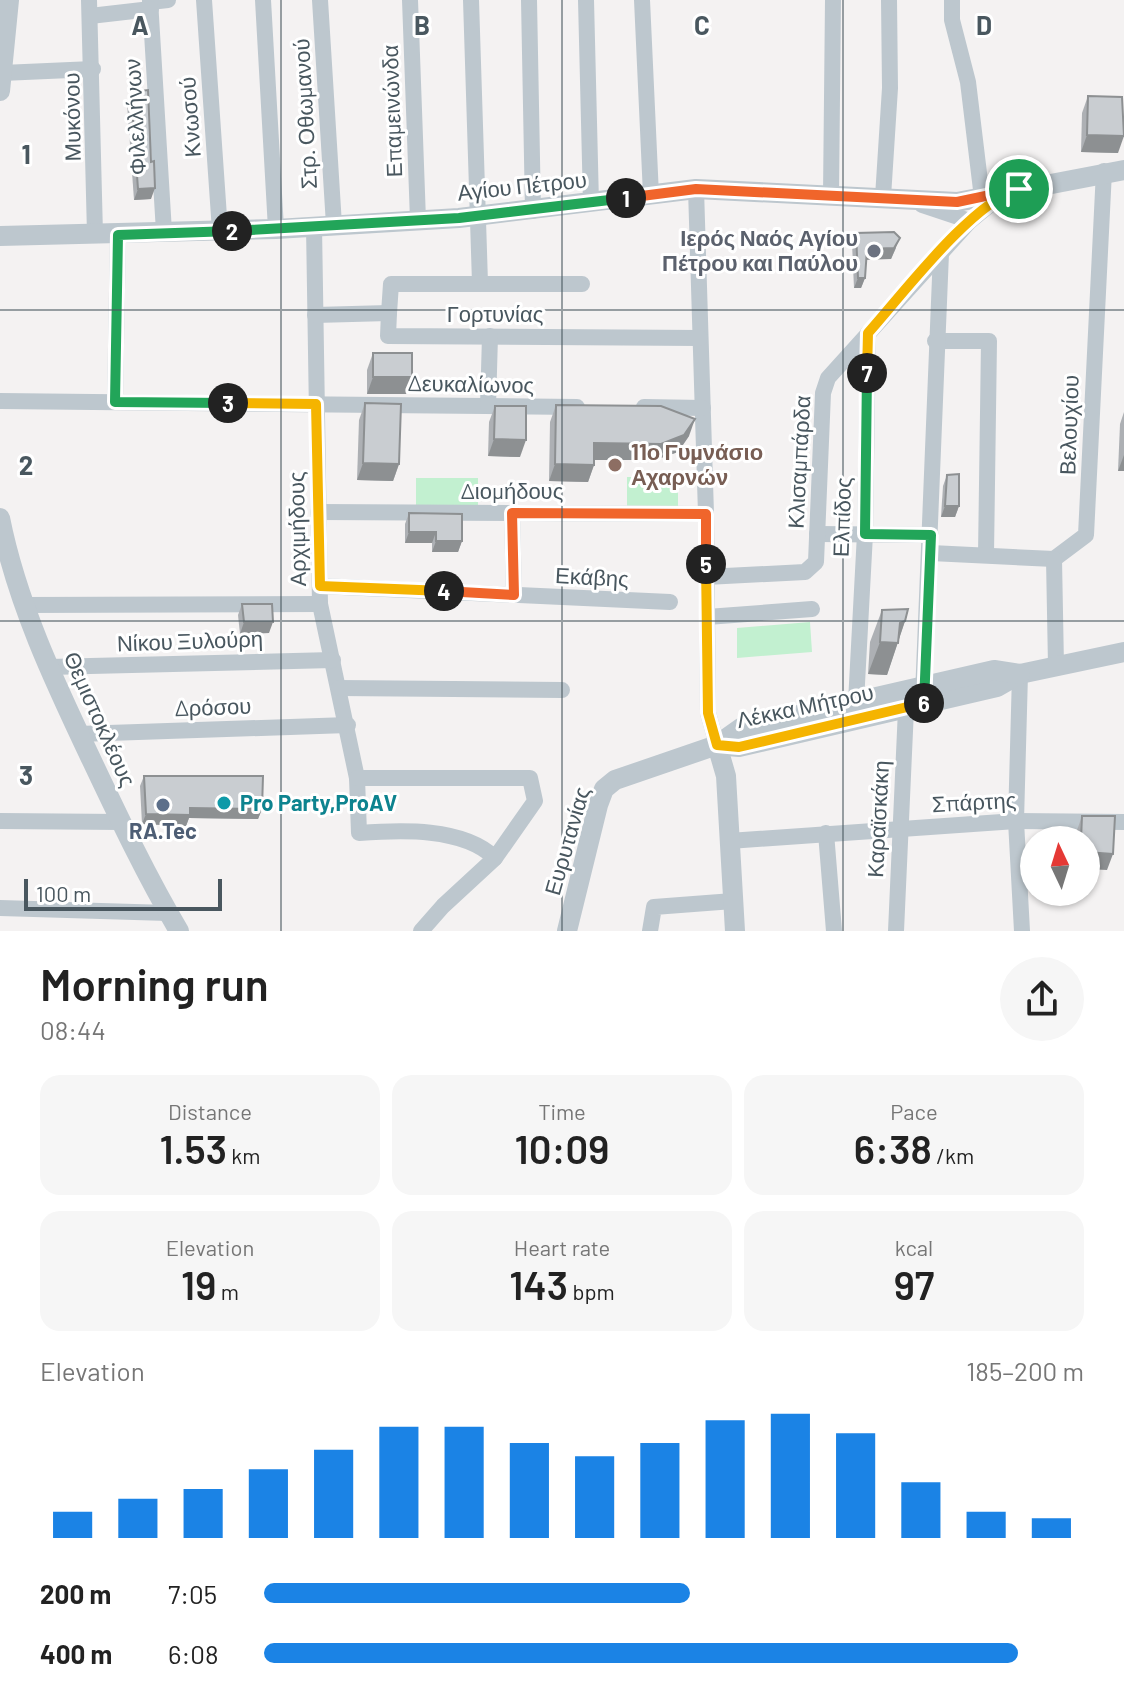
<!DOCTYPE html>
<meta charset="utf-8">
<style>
:root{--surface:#fff;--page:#f6f6f6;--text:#222;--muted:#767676;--accent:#1b83e5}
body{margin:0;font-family:Barlow,sans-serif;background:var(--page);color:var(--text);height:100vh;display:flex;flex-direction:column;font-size:30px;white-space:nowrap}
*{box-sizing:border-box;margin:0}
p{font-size:26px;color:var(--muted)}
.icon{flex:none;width:44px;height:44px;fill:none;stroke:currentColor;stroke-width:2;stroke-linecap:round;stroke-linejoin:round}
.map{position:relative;height:931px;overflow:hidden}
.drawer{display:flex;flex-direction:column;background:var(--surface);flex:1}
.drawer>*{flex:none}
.needle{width:52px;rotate:356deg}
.fabs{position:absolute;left:1020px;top:826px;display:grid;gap:16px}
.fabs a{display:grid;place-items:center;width:80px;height:80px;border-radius:50%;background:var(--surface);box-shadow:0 2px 6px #0004;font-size:40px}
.scale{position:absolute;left:24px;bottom:20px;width:198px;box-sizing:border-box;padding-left:8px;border:4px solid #49575f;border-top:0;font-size:22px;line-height:28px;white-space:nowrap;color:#49575f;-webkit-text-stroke:6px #fff;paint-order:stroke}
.pin{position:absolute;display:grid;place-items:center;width:68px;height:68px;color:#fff;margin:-34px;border:4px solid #fff;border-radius:50%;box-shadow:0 2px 8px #0007}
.km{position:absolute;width:40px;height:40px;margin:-20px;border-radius:50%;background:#222;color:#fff;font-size:22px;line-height:40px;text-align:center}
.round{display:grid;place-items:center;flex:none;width:84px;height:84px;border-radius:42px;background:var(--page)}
.summary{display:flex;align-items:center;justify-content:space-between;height:136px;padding:0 40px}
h1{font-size:44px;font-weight:600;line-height:60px}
.stats{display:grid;grid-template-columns:repeat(3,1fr);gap:12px;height:136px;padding:8px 40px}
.stats div{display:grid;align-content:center;border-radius:20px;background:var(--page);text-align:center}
.stats b{font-size:40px;font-weight:600}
.stats small{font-size:22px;font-weight:400}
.stats p{font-size:22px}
.chart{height:224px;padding:16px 40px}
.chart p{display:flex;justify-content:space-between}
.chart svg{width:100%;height:144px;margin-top:8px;stroke:var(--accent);stroke-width:6}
ul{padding:0 40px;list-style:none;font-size:26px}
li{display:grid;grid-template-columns:128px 96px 1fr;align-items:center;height:60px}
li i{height:20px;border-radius:10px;background:var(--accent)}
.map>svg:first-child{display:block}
</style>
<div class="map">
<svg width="1124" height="931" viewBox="0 0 1124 931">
<rect width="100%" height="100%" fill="#f4f2f2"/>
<g fill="#c2f0d0">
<rect x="627" y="477" width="51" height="30"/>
<rect x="416" y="478" width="62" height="29"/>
<path d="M810 622 812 652 737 658V628Z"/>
</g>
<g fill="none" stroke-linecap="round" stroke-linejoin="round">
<g stroke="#bdc7ce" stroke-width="16">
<path d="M89 0 95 234"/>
<path d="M150 0 164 232"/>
<path d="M204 0 220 231"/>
<path d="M263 0 276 229"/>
<path d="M320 0 334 225"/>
<path d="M410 0 418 220"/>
<path d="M471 0 480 283"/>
<path d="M529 0 533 211"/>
<path d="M586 0 591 203"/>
<path d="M642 0 651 195"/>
<path d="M889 0 890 88 883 197 896 199"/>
<path d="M952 0V20L968 82 982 198"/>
<path d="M150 2 168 0"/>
<path d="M90 16 151 9"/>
<path d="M2 73 93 69"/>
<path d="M696 189 706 514 708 713 717 745"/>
<path d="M831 195 833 0"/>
<path d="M922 205 970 221"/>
<path d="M314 226 320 604 357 778 359 833C400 830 463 827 495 858"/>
<path d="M389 313 391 284H582"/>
<path d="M315 315 389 313 388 336 700 338"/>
<path d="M935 341H989L986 555"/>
<path d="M0 401 577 407"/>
<path d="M115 402 118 235"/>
<path d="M488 406 490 336"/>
<path d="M644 407 703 408"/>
<path d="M318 512 706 514"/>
<path d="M512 513 514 595"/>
<path d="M817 534 931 535"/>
<path d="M931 553 1054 559"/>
<path d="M1054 559 1086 535 1104 171"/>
<path d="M1054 559 1056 666"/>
<path d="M706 577 805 572 816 562 823 393 828 378 970 221 1004 193"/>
<path d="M320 586 670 602"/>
<path d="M25 605 320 604"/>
<path d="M707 617 812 609"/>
<path d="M49 667 333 660"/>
<path d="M1020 674 1016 821 1022 931"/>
<path d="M339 688 562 690"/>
<path d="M923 695 941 253"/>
<path d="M856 702 865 534 868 333"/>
<path d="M79 734 348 725"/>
<path d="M357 778H530L535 801 495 858 443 906 421 931"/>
<path d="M0 821 121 822"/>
<path d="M826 833 834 931"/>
<path d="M729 841 1016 821 1124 822"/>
<path d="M0 908 168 913"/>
<path d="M650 931 654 907 733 901"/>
<path d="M896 931 906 709"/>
</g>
<g stroke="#bdc7ce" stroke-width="20">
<path d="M0 91 9 0"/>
<path d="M0 236 276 229 459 218 696 189 957 202 1124 170"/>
<path d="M0 518C17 604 56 685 93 763 120 820 147 877 179 931"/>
<path d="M717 745 739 747 997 687 1020 674 1124 652"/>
<path d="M717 745 726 776 735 931"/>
<path d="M567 931 598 805 604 789 615 780 717 745 741 728 994 670 1020 674"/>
</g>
</g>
<g fill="#adb0b4">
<path d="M131 92 151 162V199L134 200 127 103Z"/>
<path d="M1088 96 1118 153 1081 152 1082 113Z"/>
<path d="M856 233 896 248 891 259H866L865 278 861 288H854L852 243Z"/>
<path d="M373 353 412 377 406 394H367V370Z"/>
<path d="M365 403 399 464 393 481 357 480 359 420Z"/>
<path d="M556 405 689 436 678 452 655 460H594V465L588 482 549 481 550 422Z"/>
<path d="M495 406 520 457 488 456 489 422Z"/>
<path d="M1124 412V471H1118L1120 424Z"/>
<path d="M947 475 959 506 955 517H941L943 486Z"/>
<path d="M409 513 462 541 458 552H432V543H405V524Z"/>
<path d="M242 604 269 633 240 634 238 615Z"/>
<path d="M882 610 905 621 887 675 868 674 870 642Z"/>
<path d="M144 776 262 809 258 819 189 818 186 826 142 824 140 786Z"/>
<path d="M1082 816 1107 870 1086 840H1076V833Z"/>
</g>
<g fill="#8d9092">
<path d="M1087 135 1124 136 1118 153 1081 152Z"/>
<path d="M155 188 151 199 134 200 138 189Z"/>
<path d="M900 238 891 259 863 260 867 249Z"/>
<path d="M858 278H865L861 288H854Z"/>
<path d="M373 377H412L406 394H367Z"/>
<path d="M695 419 689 436 678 452 655 460H588L594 443Z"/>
<path d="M494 439 526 440 520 457 488 456Z"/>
<path d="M1124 455V471H1118Z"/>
<path d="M363 463 399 464 393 481 357 480Z"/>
<path d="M555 464 594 465 588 482 549 481Z"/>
<path d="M945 506H959L955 517H941Z"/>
<path d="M409 532H436L432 543H405Z"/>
<path d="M436 541H462L458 552H432Z"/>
<path d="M905 621 887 675 868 674 880 642 900 623Z"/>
<path d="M244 622H273L269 633 240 634Z"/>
<path d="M190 808 262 809 258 819 189 818 186 826 142 824 146 814Z"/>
<path d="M1086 852 1113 854 1107 870 1086 869Z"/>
</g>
<g fill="#c9cdd1" stroke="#8d9092" stroke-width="2">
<path d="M148 90 151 162 154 161 155 188 138 189 131 92Z"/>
<path d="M1088 96 1122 97 1124 136 1087 135Z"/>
<path d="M894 232 900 238 894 248 867 249 865 278H858L856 233Z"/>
<rect x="373" y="353" width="39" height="24"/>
<path d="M365 403 401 404 399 464 363 463Z"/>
<path d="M556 405 661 406 695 419 684 435 661 444 594 443V465L555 464Z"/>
<path d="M495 406H526V440L494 439Z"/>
<path d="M959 474V506H945L947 475Z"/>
<path d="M409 513 462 514V541H436V532H409Z"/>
<path d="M242 604H272L273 622H244Z"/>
<path d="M908 609 905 621 900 623 898 643 880 642 882 610Z"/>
<path d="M144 776H263L262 809 190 808V815L146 814Z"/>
<path d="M1082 816H1115L1113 854 1086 852V840H1081Z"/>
</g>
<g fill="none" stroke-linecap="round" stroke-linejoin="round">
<defs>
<path id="split-1" d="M626 198 696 189 957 202 1019 189"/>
<path id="split-2" d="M232 231 459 218 626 198"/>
<path id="split-3" d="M228 403 115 402 118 235 232 231"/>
<path id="split-4" d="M228 403 316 404 320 586 444 591"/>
<path id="split-5" d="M444 591 514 595 512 513 706 514V564"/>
<path id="split-6" d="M706 564 708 713 717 745 739 747 924 703"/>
<path id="split-7" d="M867 373 865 534 931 535 924 703"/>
<path id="split-8" d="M867 373 868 333C902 295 973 201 1019 189"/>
</defs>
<use href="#split-1" stroke="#fff" stroke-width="16"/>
<use href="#split-2" stroke="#fff" stroke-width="16"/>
<use href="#split-3" stroke="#fff" stroke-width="16"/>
<use href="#split-4" stroke="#fff" stroke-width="16"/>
<use href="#split-5" stroke="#fff" stroke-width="16"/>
<use href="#split-6" stroke="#fff" stroke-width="16"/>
<use href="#split-7" stroke="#fff" stroke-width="16"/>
<use href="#split-8" stroke="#fff" stroke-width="16"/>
<use href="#split-1" stroke="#f0652b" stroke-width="10"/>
<use href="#split-2" stroke="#22a559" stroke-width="10"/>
<use href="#split-3" stroke="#22a559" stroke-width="10"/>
<use href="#split-4" stroke="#f5b400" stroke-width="10"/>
<use href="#split-5" stroke="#f0652b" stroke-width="10"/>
<use href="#split-6" stroke="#f5b400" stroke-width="10"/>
<use href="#split-7" stroke="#22a559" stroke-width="10"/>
<use href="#split-8" stroke="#f5b400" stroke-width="10"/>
</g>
<path fill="none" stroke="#49575f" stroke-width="2" stroke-opacity="0.55" d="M281 0V931M562 0V931M843 0V931M0 310H1124M0 621H1124"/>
<circle fill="#6b7280" stroke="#fff" stroke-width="3" cx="874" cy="251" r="8"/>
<circle fill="#8d6e63" stroke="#fff" stroke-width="3" cx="615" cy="465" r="8"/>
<circle fill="#0f9aa8" stroke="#fff" stroke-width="3" cx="224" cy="803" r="8"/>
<circle fill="#5c6f8a" stroke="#fff" stroke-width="3" cx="163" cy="805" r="8"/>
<g text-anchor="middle" stroke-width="6" stroke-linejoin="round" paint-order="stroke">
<g font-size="22" fill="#49575f" stroke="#fff">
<text transform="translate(392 111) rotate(-92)" y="8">Επαμεινώνδα</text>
<text transform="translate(305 114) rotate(-93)" y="8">Στρ. Οθωμανού</text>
<text transform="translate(72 117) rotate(-91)" y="8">Μυκόνου</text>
<text transform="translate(135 117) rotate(-93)" y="8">Φιλελλήνων</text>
<text transform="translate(190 117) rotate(-94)" y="8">Κνωσού</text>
<text transform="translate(522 186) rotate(-6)" y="8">Αγίου Πέτρου</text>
<text x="495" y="322">Γορτυνίας</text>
<text transform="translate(471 384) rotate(1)" y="8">Δευκαλίωνος</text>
<text transform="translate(1069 425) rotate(-88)" y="8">Βελουχίου</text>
<text transform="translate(799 462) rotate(-87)" y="8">Κλισαμπάρδα</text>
<text x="512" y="499">Διομήδους</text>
<text transform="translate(842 517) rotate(-88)" y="8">Ελπίδος</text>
<text transform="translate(297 529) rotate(-91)" y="8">Αρχιμήδους</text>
<text transform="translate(592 577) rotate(3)" y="8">Εκάβης</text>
<text transform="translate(190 641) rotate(-2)" y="8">Νίκου Ξυλούρη</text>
<text transform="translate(805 706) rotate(-12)" y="8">Λέκκα Μήτρου</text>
<text transform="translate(213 707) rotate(-2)" y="8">Δρόσου</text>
<text transform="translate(100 719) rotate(66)" y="8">Θεμιστοκλέους</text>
<text transform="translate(974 802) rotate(-3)" y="8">Σπάρτης</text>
<text transform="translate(878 819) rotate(-87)" y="8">Καραϊσκάκη</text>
<text transform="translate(567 841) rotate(-74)" y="8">Ευρυτανίας</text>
</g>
<g font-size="22" font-weight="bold" fill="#5b616d" stroke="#fff" text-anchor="end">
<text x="858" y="246">Ιερός Ναός Αγίου<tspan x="858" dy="25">Πέτρου και Παύλου</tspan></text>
</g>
<g font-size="22" font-weight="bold" fill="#785e54" stroke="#fff" text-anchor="start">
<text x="631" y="460">11ο Γυμνάσιο<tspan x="631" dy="25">Αχαρνών</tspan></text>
</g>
<g font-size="22" font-weight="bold" fill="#0d838f" stroke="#fff" text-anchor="start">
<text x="240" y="811">Pro Party,ProAV</text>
</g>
<g font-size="22" font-weight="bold" fill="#4e5e75" stroke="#fff">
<text x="163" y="839">RA.Tec</text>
</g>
</g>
<g font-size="26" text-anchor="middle" font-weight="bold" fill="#49575f" stroke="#fff" stroke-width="6" stroke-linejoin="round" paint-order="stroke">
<text x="140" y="35">A</text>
<text x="422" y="35">B</text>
<text x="702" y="35">C</text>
<text x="984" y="35">D</text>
<text x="26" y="164">1</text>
<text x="26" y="475">2</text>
<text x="26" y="785">3</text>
</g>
</svg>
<div class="fabs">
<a><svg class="needle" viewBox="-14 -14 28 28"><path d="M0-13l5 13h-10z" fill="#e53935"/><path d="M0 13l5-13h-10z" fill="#767676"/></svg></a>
</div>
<div class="scale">100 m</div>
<div class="pin" style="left:1019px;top:189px;background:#1e9e55"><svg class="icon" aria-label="arrive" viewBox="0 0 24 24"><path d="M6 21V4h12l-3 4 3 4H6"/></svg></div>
<b class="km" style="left:626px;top:198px">1</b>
<b class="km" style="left:232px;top:231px">2</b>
<b class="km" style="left:228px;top:403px">3</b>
<b class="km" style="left:444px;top:591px">4</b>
<b class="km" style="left:706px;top:564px">5</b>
<b class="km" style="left:924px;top:703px">6</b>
<b class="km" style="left:867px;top:373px">7</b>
</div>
<section class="drawer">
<div class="summary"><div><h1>Morning run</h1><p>08:44</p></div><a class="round"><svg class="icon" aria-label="share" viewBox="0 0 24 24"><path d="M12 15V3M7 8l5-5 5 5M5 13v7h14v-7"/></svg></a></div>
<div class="stats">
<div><p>Distance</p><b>1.53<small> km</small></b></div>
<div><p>Time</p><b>10:09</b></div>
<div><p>Pace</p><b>6:38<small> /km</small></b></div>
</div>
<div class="stats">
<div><p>Elevation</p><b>19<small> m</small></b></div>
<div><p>Heart rate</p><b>143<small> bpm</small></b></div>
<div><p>kcal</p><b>97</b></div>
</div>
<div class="chart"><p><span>Elevation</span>185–200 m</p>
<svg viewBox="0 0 160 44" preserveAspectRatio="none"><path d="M5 44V36M15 44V32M25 44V29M35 44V23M45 44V17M55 44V10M65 44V10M75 44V15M85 44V19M95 44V15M105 44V8M115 44V6M125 44V12M135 44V27M145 44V36M155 44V38"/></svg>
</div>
<ul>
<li><b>200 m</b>7:05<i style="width:52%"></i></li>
<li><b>400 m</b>6:08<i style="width:92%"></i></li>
</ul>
</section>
